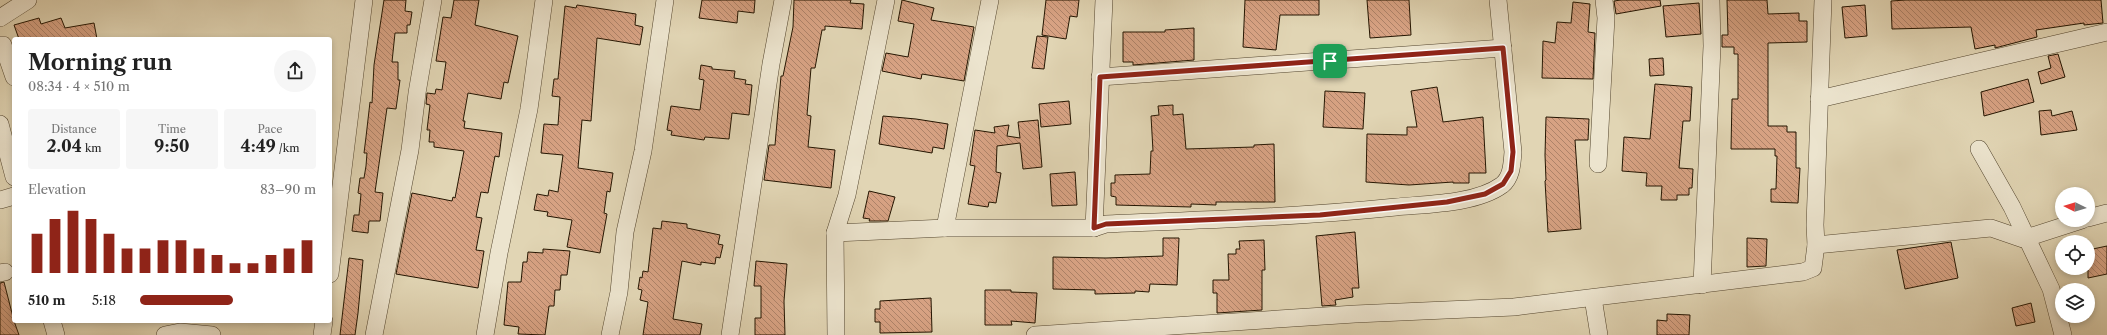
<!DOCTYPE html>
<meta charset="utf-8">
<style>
:root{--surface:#fff;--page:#f6f6f6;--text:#222;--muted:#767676;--accent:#8f2418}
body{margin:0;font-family:"Libre Caslon Text",serif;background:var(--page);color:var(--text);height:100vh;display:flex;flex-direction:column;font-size:15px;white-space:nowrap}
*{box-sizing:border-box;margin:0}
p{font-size:13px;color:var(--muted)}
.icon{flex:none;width:22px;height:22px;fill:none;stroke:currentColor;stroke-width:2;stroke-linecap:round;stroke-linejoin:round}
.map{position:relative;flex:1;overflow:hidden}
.details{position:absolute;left:12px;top:37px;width:320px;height:286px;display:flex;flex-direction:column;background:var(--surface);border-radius:4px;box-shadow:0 2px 6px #0003}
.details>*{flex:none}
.needle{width:26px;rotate:275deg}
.fabs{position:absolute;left:2055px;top:187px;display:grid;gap:8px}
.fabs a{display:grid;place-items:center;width:40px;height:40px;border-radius:50%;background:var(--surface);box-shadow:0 2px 6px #0003;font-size:20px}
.pin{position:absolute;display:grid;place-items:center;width:34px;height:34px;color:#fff;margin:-17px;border-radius:8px;box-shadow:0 2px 6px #0006}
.round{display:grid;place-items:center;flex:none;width:42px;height:42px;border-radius:21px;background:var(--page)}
.summary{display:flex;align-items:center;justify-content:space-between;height:68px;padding:0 16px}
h1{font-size:22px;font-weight:700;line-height:30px}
.stats{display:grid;grid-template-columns:repeat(3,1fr);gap:6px;height:68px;padding:4px 16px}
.stats div{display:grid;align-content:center;border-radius:4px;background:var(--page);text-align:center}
.stats b{font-size:17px;font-weight:700}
.stats small{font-size:11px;font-weight:400}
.stats p{font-size:11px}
.chart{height:112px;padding:8px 16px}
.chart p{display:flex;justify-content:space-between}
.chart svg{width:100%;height:72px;margin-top:4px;stroke:var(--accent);stroke-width:6}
ul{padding:0 16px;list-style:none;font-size:13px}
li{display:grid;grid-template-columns:64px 48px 1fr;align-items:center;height:30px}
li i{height:10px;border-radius:5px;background:var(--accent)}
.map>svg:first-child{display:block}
</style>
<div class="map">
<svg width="2107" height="335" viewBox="0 0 2107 335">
<defs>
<pattern id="building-back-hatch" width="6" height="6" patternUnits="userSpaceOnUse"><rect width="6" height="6" fill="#d7a283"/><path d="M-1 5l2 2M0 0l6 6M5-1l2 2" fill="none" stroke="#ae8369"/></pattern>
</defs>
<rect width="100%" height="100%" fill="#e1d5b4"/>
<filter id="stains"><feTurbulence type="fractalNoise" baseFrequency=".005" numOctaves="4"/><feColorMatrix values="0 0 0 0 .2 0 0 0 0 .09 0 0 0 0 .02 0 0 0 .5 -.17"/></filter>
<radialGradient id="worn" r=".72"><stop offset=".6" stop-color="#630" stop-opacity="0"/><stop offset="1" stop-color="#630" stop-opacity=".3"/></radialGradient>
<g fill="url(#building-back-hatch)" stroke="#241501">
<path d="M384 0H406L405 11 412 12 410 25H407V33H395L392 62H398V80H400L396 109 387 108 375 192 383 193 380 221H369L368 233 352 231 354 215H359L361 194 358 193 360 178H364L366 166 367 153H364L366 137 370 102 372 103 374 65Z"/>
<path d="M454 0H479L475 25 518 36 508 83 504 82 501 99 468 93 463 121H465L464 128 502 133 499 157 495 156 488 193 481 192 476 217 482 218 476 250 484 251 478 288 396 274 412 193 452 201 453 197 455 198 464 151 434 147V142H429L430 130H427L430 105 426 104 427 93 435 94 436 89 442 90 446 62 436 61 443 17 451 18Z"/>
<path d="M702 0H755L754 13 738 11 737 23 699 18Z"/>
<path d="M794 0H851L850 3 864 4 862 29 825 26V30H822L815 68H811L807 115 811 116 808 147 835 150 831 188 764 180 769 145H775L781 76H783L793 27Z"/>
<path d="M902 0 934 8 931 20 974 27 964 81 922 74 921 79 882 71 886 53 908 57 914 24 898 21Z"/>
<path d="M1046 0H1079L1077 17 1070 16 1066 39 1042 35Z"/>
<path d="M1245 0H1319V15H1280L1276 50 1243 47Z"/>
<path d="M1367 0H1409L1411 35 1370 38Z"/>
<path d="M1621 0H1660L1661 6 1616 14 1614 1Z"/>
<path d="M1727 0H1767L1768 14 1799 13V21H1807V42L1768 43V126H1787V132H1796V168H1800L1798 203 1771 202V189H1776L1777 156H1775V149H1731L1732 99H1738V54H1734V47H1722V35H1728Z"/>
<path d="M1906 0H2101L2103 23 2084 25V23L2036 30 2037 37 1995 48V45L1975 49 1971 27 1892 29 1891 1Z"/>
<path d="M1573 2 1590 4 1588 32 1595 33 1593 79 1542 78 1543 41 1555 43 1557 22 1571 23Z"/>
<path d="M1699 3 1701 34 1666 37 1663 6Z"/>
<path d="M577 5 636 14 635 25 643 27 640 45 597 38 591 121 582 120 578 168 613 173 610 192 607 191 604 213 607 214 600 253 567 247 572 220 547 216 548 212 534 210 537 194 548 196 549 190 558 192 563 155 541 153 544 124 558 125 560 97 552 96 554 79H558L565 6 576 8Z"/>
<path d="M1865 5 1867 36 1845 38 1842 7Z"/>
<path d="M39 18 41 24 61 18 65 28 94 23 97 39H19L14 25Z"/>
<path d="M1194 28V60L1133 65V62H1123V32H1165V30Z"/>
<path d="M1037 36 1048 37 1044 69 1032 68Z"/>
<path d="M2058 54 2065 77 2041 84 2038 72 2051 68 2048 56Z"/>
<path d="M1663 58 1664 75 1650 76 1649 59Z"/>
<path d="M701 65 712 67V69L735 71 734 78 746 80 745 84 752 85 749 115 732 113 729 139 705 137 704 140 671 135 672 131 667 130 671 106 700 110 704 80 699 79Z"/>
<path d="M2028 79 2034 102 1984 116 1981 92Z"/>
<path d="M1655 84 1692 87 1690 121H1683L1679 168 1693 169 1692 188H1689V195H1677V200H1661L1662 186H1646L1647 173 1622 171 1624 137 1650 139Z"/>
<path d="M1437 87 1443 122 1483 117 1486 173H1469V183H1453V182L1409 185 1366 182 1367 134 1407 135V127H1417L1411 91Z"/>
<path d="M1325 91 1365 93 1363 129 1323 127Z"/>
<path d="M1069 101 1071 124 1041 127 1039 104Z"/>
<path d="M1173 105V115L1183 114 1186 149 1254 147V145L1274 144 1275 202H1216V205L1191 204V207L1116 205V197L1111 196V183H1115V175L1150 174 1151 151H1153L1151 116 1159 115 1158 106Z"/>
<path d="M2051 110 2052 116 2072 111 2077 130 2041 135 2039 111Z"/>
<path d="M883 116 916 119 948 124 944 149 933 147 932 153 879 144Z"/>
<path d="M1546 117 1589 119 1588 140H1575L1581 229 1548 232 1545 181 1546 180 1545 155Z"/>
<path d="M1038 120 1042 167 1023 169 1020 143 997 146 996 172 1001 173 996 203 989 202 988 207 968 204 975 166 970 165 975 130 995 133 994 127 1009 125 1007 136 1020 138 1018 122Z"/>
<path d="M1075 172 1077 205 1052 206 1050 174Z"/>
<path d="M869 191 895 197 888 221H869L870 219 863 218Z"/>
<path d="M662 221 687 224V228L720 235 718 244 723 245 720 258 716 257 715 264 701 262V265L682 261 673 319 702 324 700 335H643L648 302 640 300 642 290 638 289 640 277 642 278 643 271 648 272 653 228 661 229Z"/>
<path d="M1355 232 1359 288H1352L1353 297 1335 300 1336 305 1322 306 1316 236Z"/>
<path d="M1163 238H1179L1177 285 1150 284 1149 292 1135 291V293L1095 294V290L1053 289V257L1106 258 1163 256Z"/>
<path d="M1747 238 1767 239 1766 266 1747 267Z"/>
<path d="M1264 240 1265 270H1262V310L1217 313V293H1213V280H1229L1228 254H1236V249H1240L1239 241Z"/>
<path d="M1951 242 1958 278 1905 289 1897 250Z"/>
<path d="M2107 246V274L2088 278V250Z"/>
<path d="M543 249 570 251 567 275H561L560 290H555L554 306H549L545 335 518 334 519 327 504 325 508 282H521L523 262H527L528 252 543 253Z"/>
<path d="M349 258 363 260 358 313 355 335H340Z"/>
<path d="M756 261 787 264 784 301 785 335H755V318H761V286H754Z"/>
<path d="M4 282 14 321 19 335H0V283Z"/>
<path d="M985 290H1011V292L1037 293 1035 323 1011 321 1012 325H985Z"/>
<path d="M931 298 932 332 880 333V322H875V309H880V301Z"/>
<path d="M2031 303 2035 322 2016 326 2012 308Z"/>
<path d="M1667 314 1690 315 1689 335H1657V320L1667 321Z"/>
</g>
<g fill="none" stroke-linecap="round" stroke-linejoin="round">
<defs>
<g id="minor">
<path d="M0 18 28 0"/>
<path d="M0 45H3L14 77"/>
<path d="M1100 77 1503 48"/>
<path d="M1819 99 2107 32"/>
<path d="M0 124 14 177"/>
<path d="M1979 149 2012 207 2051 289 2063 335"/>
<path d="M1598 164 1606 18 1604 0"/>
<path d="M0 200 14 196"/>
<path d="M2088 218 2107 213"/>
<path d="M945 228 990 0"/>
<path d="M1094 228 1104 0"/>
<path d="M835 233 945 228H1094L1106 224C1203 220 1299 217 1396 207 1427 204 1476 204 1502 185 1512 177 1512 163 1513 152L1498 0"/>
<path d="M1816 245 1991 228 2023 239 2082 220"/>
<path d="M0 273 5 272"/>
<path d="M330 274 364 0"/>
<path d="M1702 285 1712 46 1711 0"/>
<path d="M1593 298 1599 335"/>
<path d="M52 321 56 335"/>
<path d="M165 335 180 332 212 335"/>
<path d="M322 335 324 321"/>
<path d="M374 335 410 150 417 93 433 0"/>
<path d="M485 335 499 253 529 109 544 0"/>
<path d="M610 335 619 292 625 232 643 151 665 0"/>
<path d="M730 335 771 64 783 0"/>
<path d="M836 335 835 233 847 195 886 0"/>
<path d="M1035 335 1355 314 1514 307 1803 272 1813 268 1816 245 1815 225 1823 0"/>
</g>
</defs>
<use href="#minor" stroke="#53452e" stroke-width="18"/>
<use href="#minor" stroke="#ece4ce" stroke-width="17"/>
</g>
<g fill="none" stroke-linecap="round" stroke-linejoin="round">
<defs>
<path id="route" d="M1503 48 1513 152 1511 171 1503 184 1485 194 1447 202 1320 215 1106 224 1094 228 1100 77Z"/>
</defs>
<use href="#route" stroke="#fff" stroke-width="8"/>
<use href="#route" stroke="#8f2418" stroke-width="5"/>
</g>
<rect width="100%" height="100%" filter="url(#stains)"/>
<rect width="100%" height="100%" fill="url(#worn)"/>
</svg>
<div class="fabs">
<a><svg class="needle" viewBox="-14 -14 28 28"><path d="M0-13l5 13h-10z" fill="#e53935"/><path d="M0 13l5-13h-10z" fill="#767676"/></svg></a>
<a><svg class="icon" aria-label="locate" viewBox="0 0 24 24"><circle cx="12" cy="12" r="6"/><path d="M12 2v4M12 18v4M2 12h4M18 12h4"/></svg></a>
<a><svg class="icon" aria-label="layers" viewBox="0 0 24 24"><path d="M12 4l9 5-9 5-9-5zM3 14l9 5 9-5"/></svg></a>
</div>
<div class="pin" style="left:1330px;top:61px;background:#1e9e55"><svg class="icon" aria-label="arrive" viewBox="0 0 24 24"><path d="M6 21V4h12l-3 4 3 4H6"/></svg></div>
<section class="details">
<div class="summary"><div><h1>Morning run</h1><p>08:34 · 4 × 510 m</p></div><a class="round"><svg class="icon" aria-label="share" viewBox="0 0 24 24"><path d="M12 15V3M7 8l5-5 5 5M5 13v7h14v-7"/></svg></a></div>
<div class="stats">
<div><p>Distance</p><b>2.04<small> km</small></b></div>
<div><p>Time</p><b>9:50</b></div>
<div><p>Pace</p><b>4:49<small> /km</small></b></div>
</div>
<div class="chart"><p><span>Elevation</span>83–90 m</p>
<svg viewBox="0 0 160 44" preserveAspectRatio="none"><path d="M5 44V20M15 44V11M25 44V6M35 44V11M45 44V20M55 44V29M65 44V29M75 44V24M85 44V24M95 44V29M105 44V33M115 44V38M125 44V38M135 44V33M145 44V29M155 44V24"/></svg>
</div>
<ul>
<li><b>510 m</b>5:18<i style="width:53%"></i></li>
</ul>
</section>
</div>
